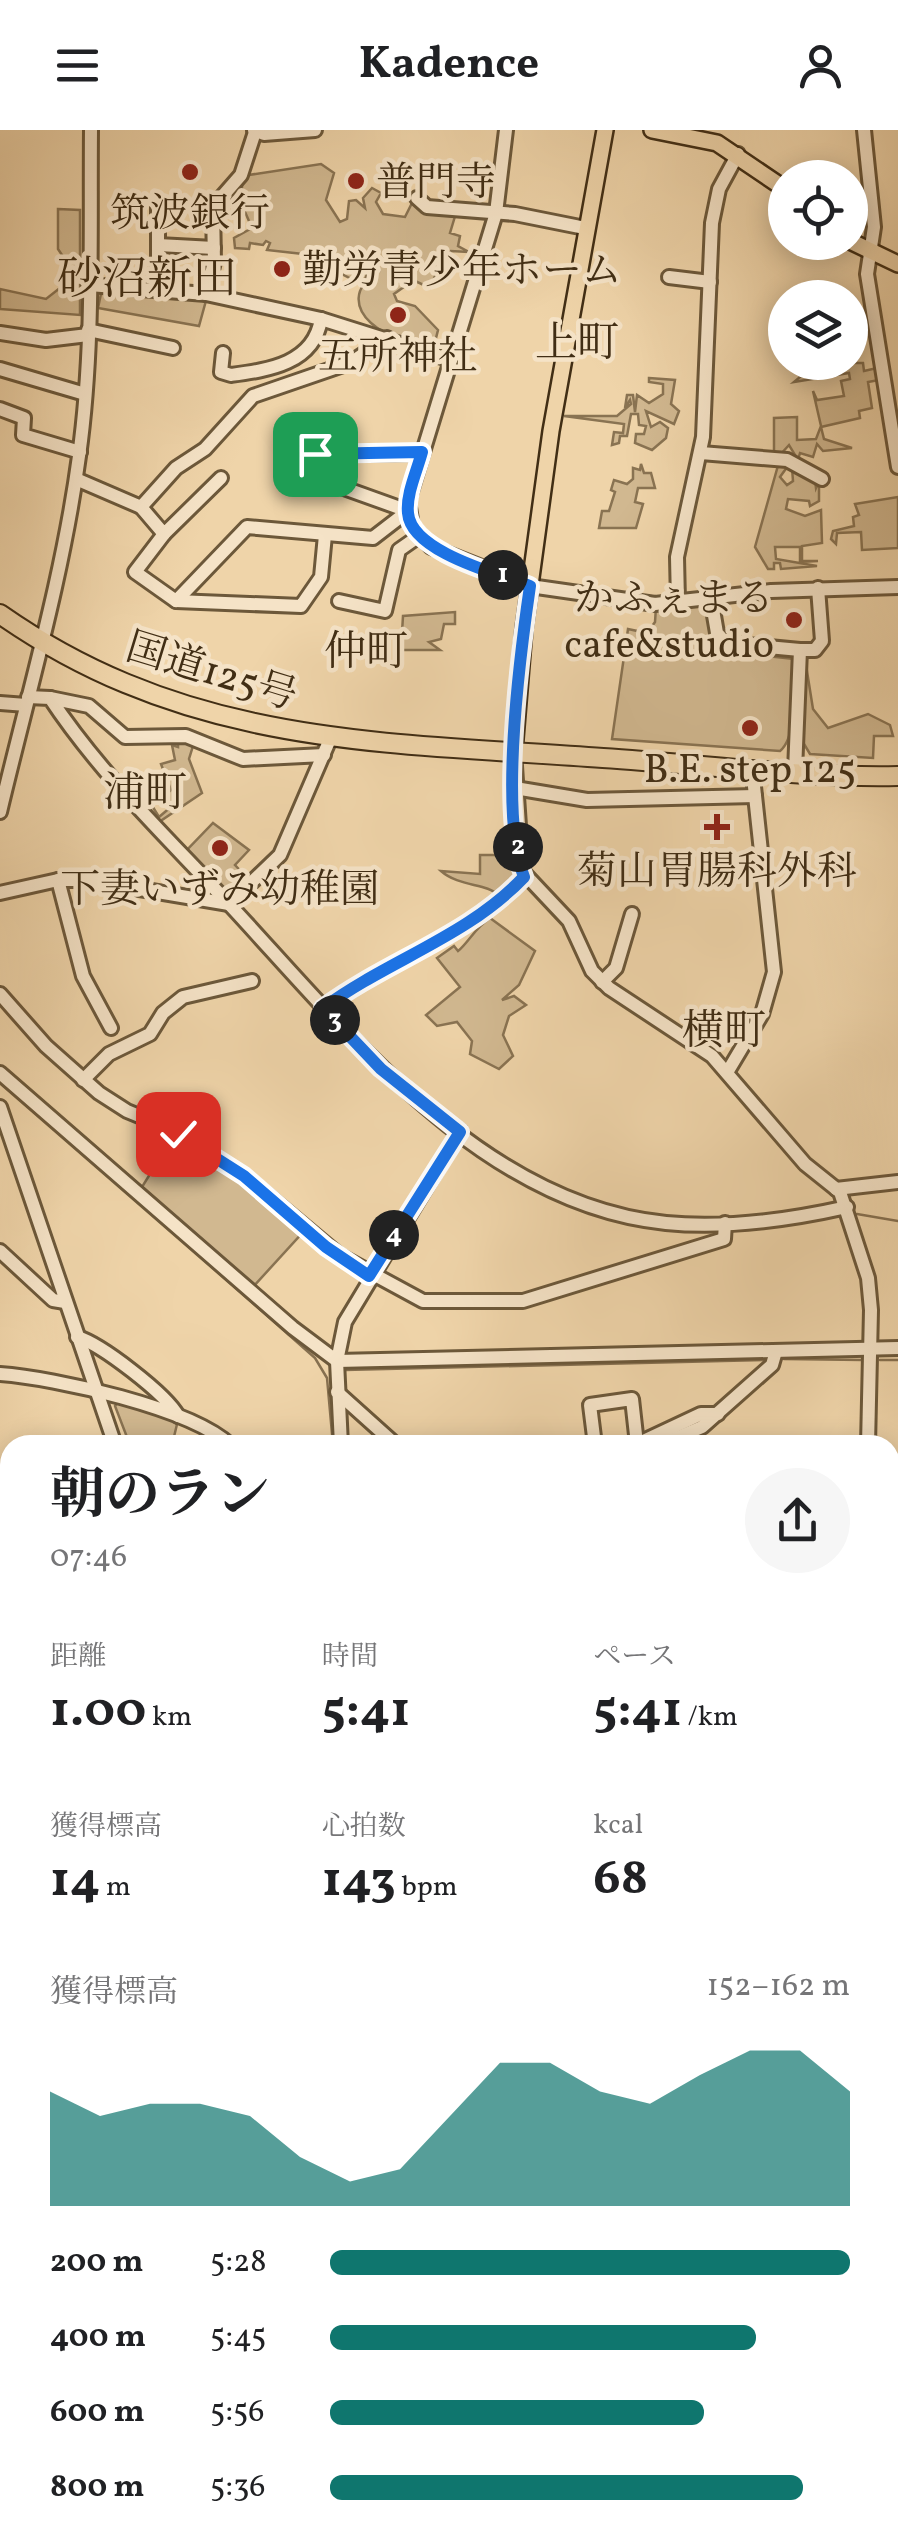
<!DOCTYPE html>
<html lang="ja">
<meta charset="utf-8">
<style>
:root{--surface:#fff;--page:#f6f6f6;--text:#202124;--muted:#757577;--accent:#0f766e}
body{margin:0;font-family:Vollkorn,"Noto Serif JP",serif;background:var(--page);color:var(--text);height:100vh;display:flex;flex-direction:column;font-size:38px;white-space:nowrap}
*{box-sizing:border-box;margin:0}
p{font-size:32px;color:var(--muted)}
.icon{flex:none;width:55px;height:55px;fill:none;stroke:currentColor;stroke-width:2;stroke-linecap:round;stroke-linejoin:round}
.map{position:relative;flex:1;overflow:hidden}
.details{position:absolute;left:0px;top:1305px;width:900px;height:1110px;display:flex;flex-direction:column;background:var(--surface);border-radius:30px 30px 0 0;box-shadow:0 5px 25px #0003}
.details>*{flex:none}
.tools{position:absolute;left:768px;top:30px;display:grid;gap:20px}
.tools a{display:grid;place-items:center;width:100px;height:100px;border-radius:50%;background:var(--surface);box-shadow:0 5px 25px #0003;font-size:50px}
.pin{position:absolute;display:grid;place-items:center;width:85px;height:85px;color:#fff;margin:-42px;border-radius:20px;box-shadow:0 5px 15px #0006}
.km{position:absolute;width:50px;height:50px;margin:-25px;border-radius:50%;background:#222;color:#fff;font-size:28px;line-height:50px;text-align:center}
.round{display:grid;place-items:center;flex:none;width:105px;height:105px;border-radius:52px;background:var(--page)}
.head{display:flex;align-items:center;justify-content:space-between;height:170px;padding:0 50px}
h1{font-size:55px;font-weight:700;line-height:75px}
.figures{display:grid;grid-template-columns:repeat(3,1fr);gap:15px;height:170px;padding:10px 50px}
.figures div{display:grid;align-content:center}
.figures b{font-size:50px;font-weight:700}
.figures small{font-size:28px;font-weight:400}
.figures p{font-size:28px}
.chart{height:280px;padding:20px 50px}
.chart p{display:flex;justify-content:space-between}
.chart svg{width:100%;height:180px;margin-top:10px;fill:var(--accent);opacity:.7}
ul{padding:0 50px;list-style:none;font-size:32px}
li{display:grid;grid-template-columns:160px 120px 1fr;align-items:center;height:75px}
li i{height:25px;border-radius:12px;background:var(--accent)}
header{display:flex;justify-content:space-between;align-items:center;height:130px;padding:0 50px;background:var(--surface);font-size:45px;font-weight:700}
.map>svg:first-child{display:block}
</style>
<header><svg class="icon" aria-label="menu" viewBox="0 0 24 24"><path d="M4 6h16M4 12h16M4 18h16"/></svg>Kadence<svg class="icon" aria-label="person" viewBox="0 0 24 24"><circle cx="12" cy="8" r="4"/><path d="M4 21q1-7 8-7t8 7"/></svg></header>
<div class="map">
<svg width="898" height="2415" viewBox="0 0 898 2415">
<rect width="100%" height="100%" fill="#efd4a9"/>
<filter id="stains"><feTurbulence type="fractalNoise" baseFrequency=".002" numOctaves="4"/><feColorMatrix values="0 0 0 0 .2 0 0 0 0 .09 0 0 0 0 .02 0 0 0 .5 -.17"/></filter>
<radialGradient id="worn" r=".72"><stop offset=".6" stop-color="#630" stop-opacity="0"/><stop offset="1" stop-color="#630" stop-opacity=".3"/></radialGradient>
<g fill="#d1b890" stroke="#897352" stroke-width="2.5">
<path d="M321 34 334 43 326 70 340 92 347 89 349 71 356 70 365 78 363 68 372 58 381 63 376 72 383 84 405 87 412 73 456 83 450 103 460 106 458 116 469 122 451 121 447 130 442 129 430 158 409 148 408 154 394 164 397 171 415 176 438 200 436 208C393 224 325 174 378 142L369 139 363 155 303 124 267 120 270 113 266 111 263 115 250 113 249 119 235 118 234 108 252 98 242 75V46Z"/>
<path d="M58 79 80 80V185L0 179V159L46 169 65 154 68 134 58 119Z"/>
<path d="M102 159 207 167 199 196 98 178Z"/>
<path d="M800 233H863L864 241 877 238 879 250 868 252 872 278 859 281 860 288 821 297 824 309 852 318 823 321 817 314 813 327 800 323 798 330 789 315 779 326 774 322V288L797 287V310L816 309 821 296 813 261 817 270 844 266 841 251 850 249 849 243 794 252 800 247Z"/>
<path d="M649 248 675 250 671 274 679 281 674 294 646 281 651 297 660 292 668 298 666 308 652 320 635 313 636 304H644L646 296 639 295 638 284H631L627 306H620L619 313 612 315 614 302 623 303 624 294 564 286H617L631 274 630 270 625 278 627 265H633L635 282 637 265 649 273 663 264V254L649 252Z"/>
<path d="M779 332 790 333 780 347 787 355 793 351 792 338 815 350 816 358 819 351V371L810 376 809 371 788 369 786 379 805 386 821 380 822 413 802 416V431H818L800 432V417H775L776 429 817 436 781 439 780 433H774V439H768L755 417Z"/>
<path d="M641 334 644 343H651L655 358H638L635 372 643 374 636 398H599L602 381H609L615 362 611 360 614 350 627 354 633 349V338L640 340Z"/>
<path d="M898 367V418L862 420 861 402 837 403 836 414 831 409 833 401 854 396 853 387 859 385 855 374Z"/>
<path d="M705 473 721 516 732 522 794 529C793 554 798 607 780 621L612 609 628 499 647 503 655 492 656 477Z"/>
<path d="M455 482V494H444L441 509 429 512 440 520H401L403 486Z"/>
<path d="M806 535 813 579 828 598 868 584 890 595 893 606H874L873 628 810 624 801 609Z"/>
<path d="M178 607 211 621 193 616 189 629 202 663 156 694 143 679 151 674 159 687 172 676 165 665 171 660 161 634 175 630 172 615 178 617Z"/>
<path d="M213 693 249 720 235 735 250 751 231 765 185 722Z"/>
<path d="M480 725H511L516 748 498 765C487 753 459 757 441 741L480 744Z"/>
<path d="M490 788 535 821 519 855 502 870 514 866 526 875 509 886 503 905 513 926 499 939 470 924 472 911 457 892 437 896 426 885 460 857 437 828 454 816 458 821C468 813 475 798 490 788Z"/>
<path d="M174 1005 245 1050 304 1101 253 1157 142 1057Z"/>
<path d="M118 1272 178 1290 172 1315H130L115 1276Z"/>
</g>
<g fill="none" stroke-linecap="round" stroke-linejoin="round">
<g stroke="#867050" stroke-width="2.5">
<path d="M150 700 179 731"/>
<path d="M272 831 375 945 429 987"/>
<path d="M92 1031 315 1228 327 1248 333 1315"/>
<path d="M494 1035 521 1051"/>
<path d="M546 1064 580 1078"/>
<path d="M857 1084 898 1091"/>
<path d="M646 1095 667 1099"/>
<path d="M784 1229 863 1230"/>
<path d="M880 1230H898"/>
<path d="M345 1240 768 1230"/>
<path d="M0 1796 10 1800"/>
<path d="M679 2405 680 2415"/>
</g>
<defs>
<g id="minor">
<path d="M254 0 264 4 315 0"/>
<path d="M506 0 496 83 408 371 412 396 431 417 530 456 655 474 771 461 898 457"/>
<path d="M864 0 874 97 867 144 898 337"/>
<path d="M417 68 427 77 515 84 585 98"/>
<path d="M158 115 214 118"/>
<path d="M669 147 710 152"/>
<path d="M89 155 206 164 321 189 451 230"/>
<path d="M158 160V73"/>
<path d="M206 164 214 132 213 77 241 45 255 2"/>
<path d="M88 200 173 218"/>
<path d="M0 203 46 210 88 205"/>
<path d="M223 223 221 242 231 245C268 240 314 234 321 189"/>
<path d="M0 239 85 264"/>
<path d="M0 279 24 288 23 305 80 322"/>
<path d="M701 323 787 330 822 349"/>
<path d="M294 325 422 323"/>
<path d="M76 349 141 377 176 338 205 319 253 266 352 232 387 208"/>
<path d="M330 353 408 381"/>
<path d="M141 377 164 404 221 348"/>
<path d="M164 404 135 442 176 471 247 397 373 408 408 381"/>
<path d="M711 468 717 503 726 513 800 520 795 641"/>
<path d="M176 471 301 476 321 447 325 405"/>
<path d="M339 471 385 481 399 420 419 406"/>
<path d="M678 472 677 427 703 307 712 93 719 59 738 24"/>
<path d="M800 520H815L822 511 818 458"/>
<path d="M28 567 50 568C101 645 167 707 229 774 346 900 481 1075 666 1093 726 1099 789 1090 847 1077"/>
<path d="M50 568 89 576 125 607 186 606 243 629 324 625"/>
<path d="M0 573 26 575"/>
<path d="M514 621 522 741 569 791 592 841 609 858 712 926 805 1034 840 1062 868 1148 871 1180 868 1315"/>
<path d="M515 658 587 670 755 666"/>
<path d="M0 682C28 564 63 446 79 326 94 219 90 108 91 0"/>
<path d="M58 750 83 846 111 898"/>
<path d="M0 763 58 750H86L229 774"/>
<path d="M229 774 280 725 330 609"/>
<path d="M602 852 616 838 632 784"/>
<path d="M0 864 46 916 99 963 127 981 166 997 244 1046 340 1126 423 1171H523L724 1109 725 1093"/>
<path d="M323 878C390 829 467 807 524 747"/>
<path d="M728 941 762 884 774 842 752 638"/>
<path d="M0 943 293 1198 337 1231 898 1218"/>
<path d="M83 950 109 924 150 904 163 883 183 867 252 851"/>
<path d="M0 977 115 1315"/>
<path d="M836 1059 898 1052"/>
<path d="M0 1121 53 1170 65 1172"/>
<path d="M77 1207C101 1214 166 1264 178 1286"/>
<path d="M0 1244C55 1248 191 1278 230 1315"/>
<path d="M337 1262 396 1315"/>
<path d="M341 1315 337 1231 345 1192 460 1001"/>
<path d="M595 1315 590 1275 632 1269 637 1314"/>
<path d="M635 1315 701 1284H718"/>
<path d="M660 1315 702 1297 772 1235 776 1221"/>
<path d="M0 1363 2 1346 10 1338"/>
<path d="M0 1396 10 1398"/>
<path d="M890 1423 898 1443"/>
<path d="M0 1638 10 1640"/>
<path d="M890 1646 898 1678"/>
<path d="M890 1696 898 1699"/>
<path d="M0 1924 10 1926"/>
<path d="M890 2142 898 2144"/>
<path d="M96 2405 98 2415"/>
</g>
<g id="major">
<path d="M652 0 717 13 785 59"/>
<path d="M850 111 898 134"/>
<path d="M514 621 524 499 551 301 605 0"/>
</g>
<path id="highway" d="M0 484C190 617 382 612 603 628 700 634 800 648 898 646"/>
</defs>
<use href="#minor" stroke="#6c583a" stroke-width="18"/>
<use href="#major" stroke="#412e15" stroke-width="20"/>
<use href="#highway" stroke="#412e15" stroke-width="22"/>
<use href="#minor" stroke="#f5e3c7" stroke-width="12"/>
<use href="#major" stroke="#efd4a9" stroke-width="15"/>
<use href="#highway" stroke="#efd4a9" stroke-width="18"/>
</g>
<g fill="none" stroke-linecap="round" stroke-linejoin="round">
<defs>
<path id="route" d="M178 1004 244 1046 326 1117 369 1146 460 1002 381 939 323 878C390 829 467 807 524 747 499 684 520 525 530 456 498 444 411 422 408 383 406 364 417 341 422 322L315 324"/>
</defs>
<use href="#route" stroke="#fff" stroke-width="20"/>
<use href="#route" stroke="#1a73e8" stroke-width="12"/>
</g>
<g fill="#8f2418" stroke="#f5e3c7" stroke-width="4">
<circle cx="190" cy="42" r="10"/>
<circle cx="356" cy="51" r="10"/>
<circle cx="282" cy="139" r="10"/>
<circle cx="398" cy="185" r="10"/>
<circle cx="794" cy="490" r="10"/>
<circle cx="750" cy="598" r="10"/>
<path d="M712 682h10v10h10v10h-10v10h-10v-10h-10v-10h10z"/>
<circle cx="220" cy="718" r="10"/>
</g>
<g text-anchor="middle" stroke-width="9" stroke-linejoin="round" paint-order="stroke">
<g font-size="40" fill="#412e15" stroke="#f5e3c7">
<text x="376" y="65" text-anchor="start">普門寺</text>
<text x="190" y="96">筑波銀行</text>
<text x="302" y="153" text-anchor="start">勤労青少年ホーム</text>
<text x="398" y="239">五所神社</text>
<text x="774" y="481" text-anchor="end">かふぇまる<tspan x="774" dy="46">cafe&amp;studio</tspan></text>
<text x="750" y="652">B.E. step 125</text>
<text x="717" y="754">菊山胃腸科外科</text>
<text x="220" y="772">下妻いずみ幼稚園</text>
</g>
<g font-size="40" fill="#412e15" stroke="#f5e3c7">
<text transform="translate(212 540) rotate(17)" y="14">国道125号</text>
</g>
<g font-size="42" fill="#412e15" stroke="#f5e3c7">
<text x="577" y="226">上町</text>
<text x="366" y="535">仲町</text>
<text x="145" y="676">浦町</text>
<text x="724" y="914">横町</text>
</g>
<g font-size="45" fill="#412e15" stroke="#f5e3c7">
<text x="147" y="163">砂沼新田</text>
</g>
</g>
<rect width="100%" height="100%" filter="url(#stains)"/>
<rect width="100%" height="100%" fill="url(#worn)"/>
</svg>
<div class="tools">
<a><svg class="icon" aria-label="locate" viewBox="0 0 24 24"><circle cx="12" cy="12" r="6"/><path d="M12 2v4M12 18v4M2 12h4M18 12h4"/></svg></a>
<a><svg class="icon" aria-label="layers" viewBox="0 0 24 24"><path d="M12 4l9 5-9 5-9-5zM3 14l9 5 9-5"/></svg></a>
</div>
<div class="pin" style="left:315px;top:324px;background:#1e9e55"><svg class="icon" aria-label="arrive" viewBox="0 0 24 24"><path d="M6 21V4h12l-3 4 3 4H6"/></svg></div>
<div class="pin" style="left:178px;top:1004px;background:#d93025"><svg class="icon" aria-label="check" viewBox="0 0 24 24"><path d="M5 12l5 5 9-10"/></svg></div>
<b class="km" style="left:503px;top:445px">1</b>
<b class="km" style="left:518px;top:717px">2</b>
<b class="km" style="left:335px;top:890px">3</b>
<b class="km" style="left:394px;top:1105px">4</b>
<section class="details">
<div class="head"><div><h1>朝のラン</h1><p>07:46</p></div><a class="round"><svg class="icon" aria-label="share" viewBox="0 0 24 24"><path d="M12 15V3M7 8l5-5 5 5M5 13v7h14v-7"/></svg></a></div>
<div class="figures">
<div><p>距離</p><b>1.00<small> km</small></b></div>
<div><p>時間</p><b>5:41</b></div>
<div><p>ペース</p><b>5:41<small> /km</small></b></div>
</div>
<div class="figures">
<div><p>獲得標高</p><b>14<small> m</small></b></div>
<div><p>心拍数</p><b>143<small> bpm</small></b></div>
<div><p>kcal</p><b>68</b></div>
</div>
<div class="chart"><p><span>獲得標高</span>152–162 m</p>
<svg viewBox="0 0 160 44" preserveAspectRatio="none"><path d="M0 44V16L10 22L20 19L30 19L40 22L50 32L60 38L70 35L80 22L90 9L100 9L110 16L120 19L130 12L140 6L150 6L160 16V44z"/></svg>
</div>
<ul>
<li><b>200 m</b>5:28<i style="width:100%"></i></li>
<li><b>400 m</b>5:45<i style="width:82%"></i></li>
<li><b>600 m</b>5:56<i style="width:72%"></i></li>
<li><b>800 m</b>5:36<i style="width:91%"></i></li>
</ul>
</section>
</div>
